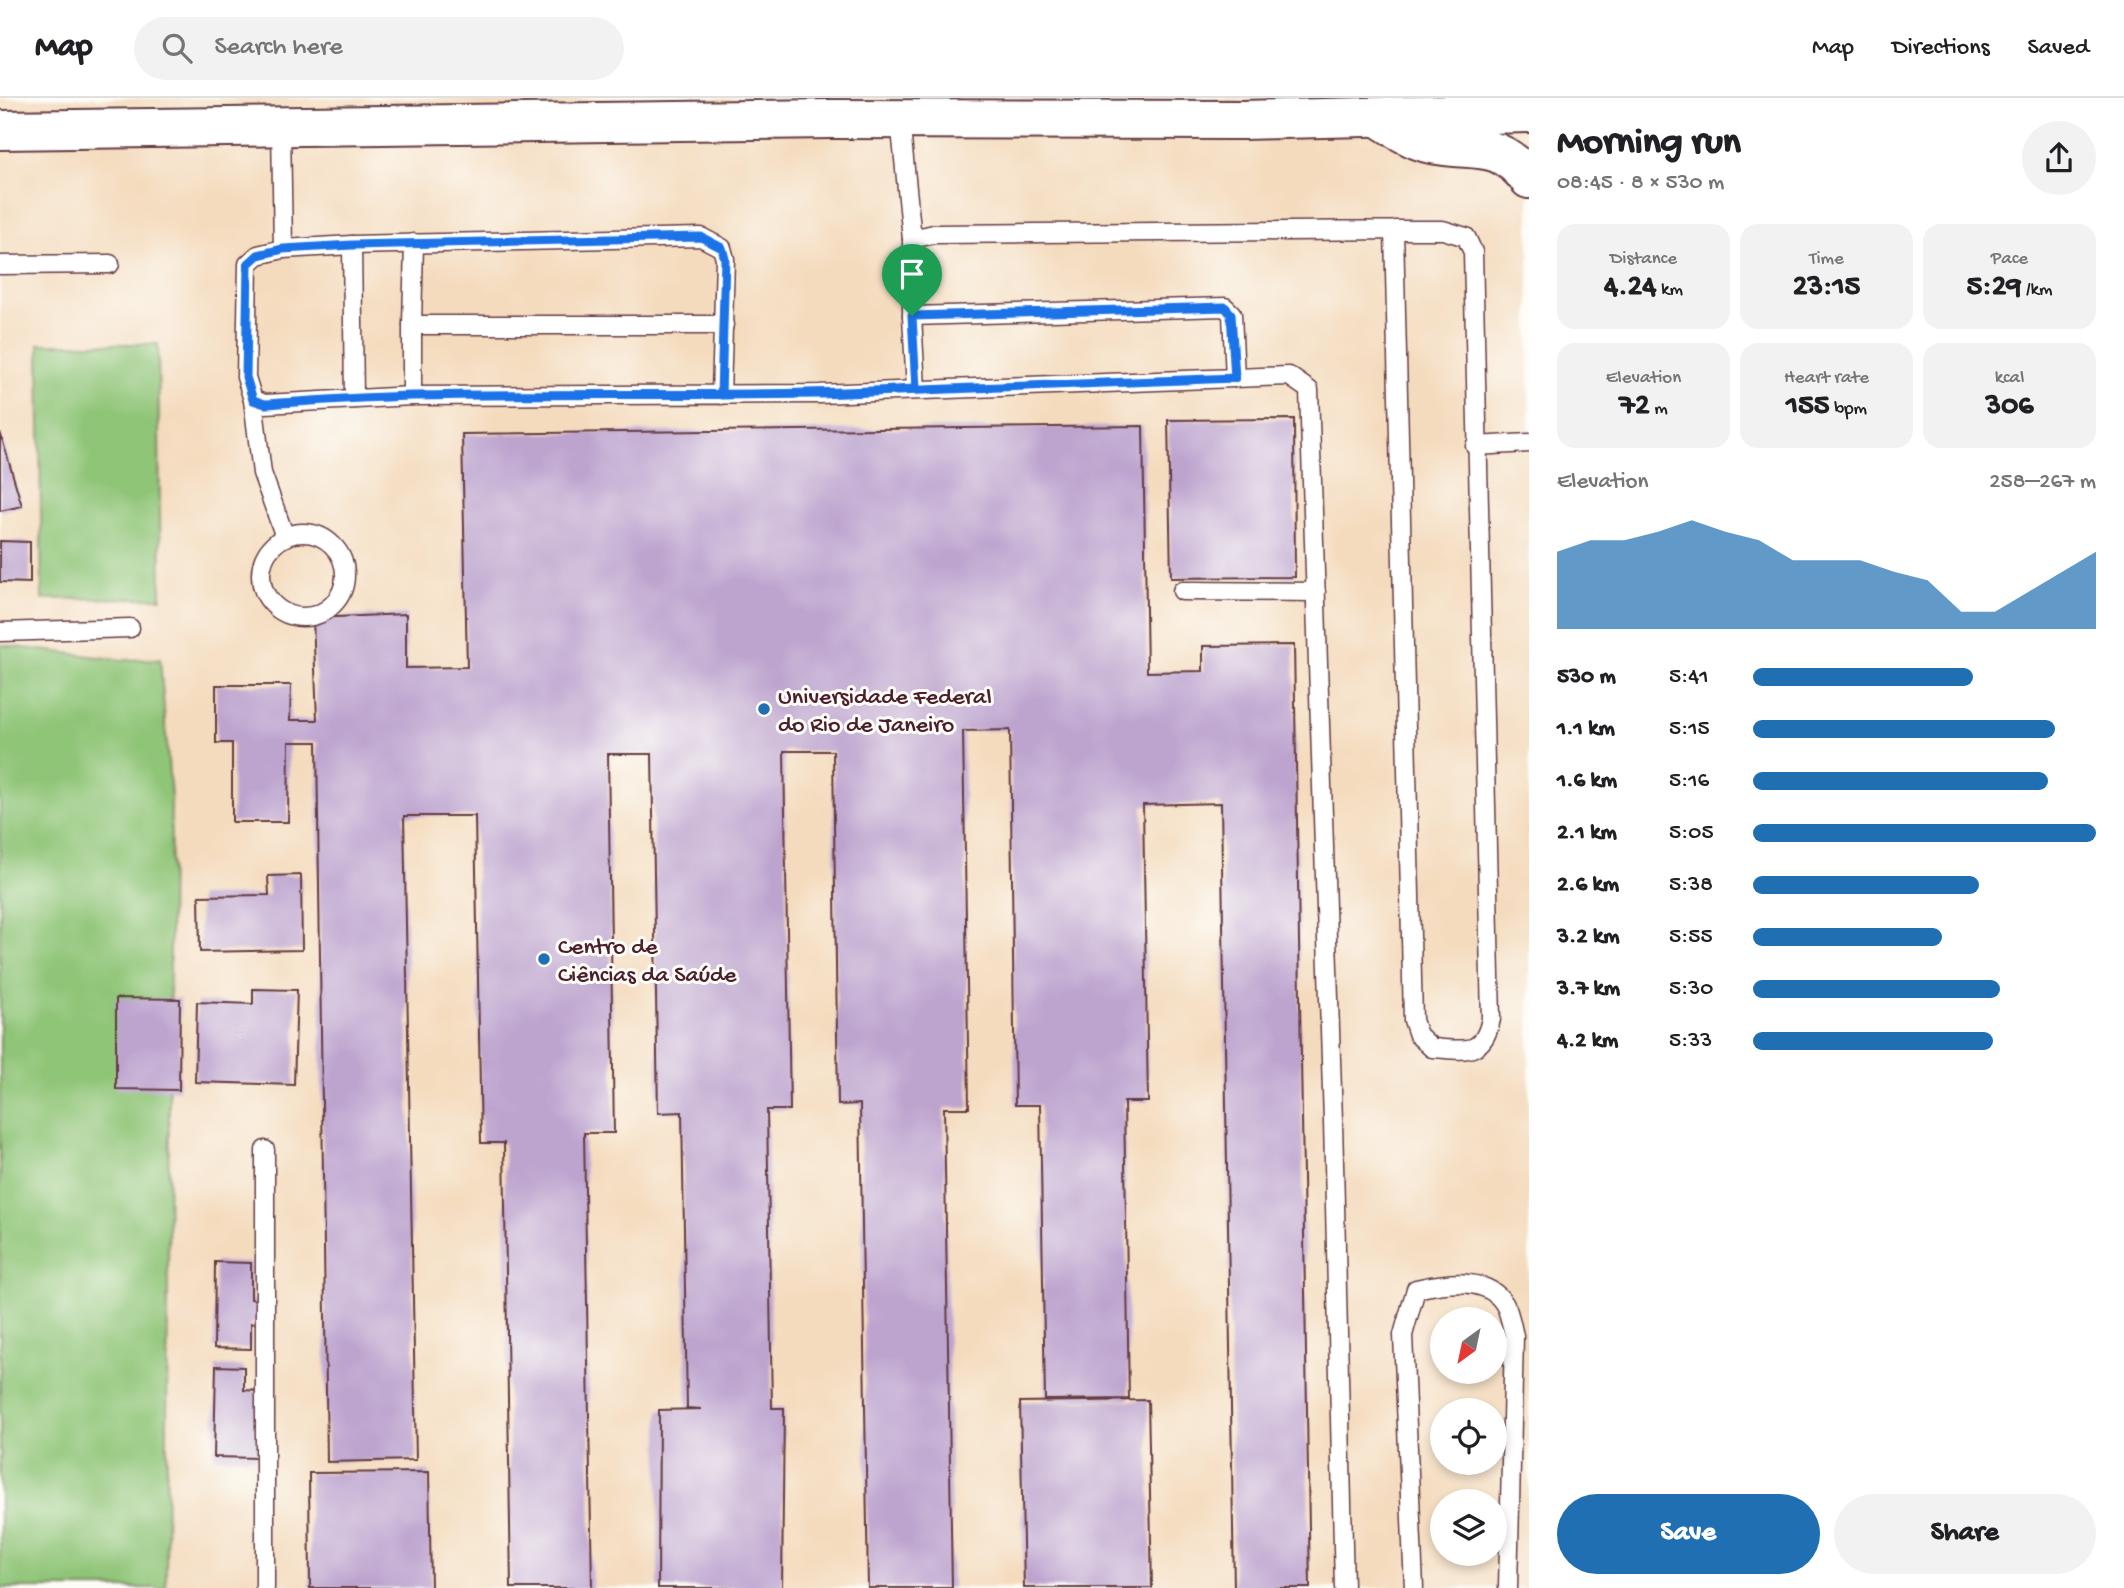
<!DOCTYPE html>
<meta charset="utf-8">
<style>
:root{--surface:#fff;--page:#f2f2f2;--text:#202124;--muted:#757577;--line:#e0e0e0;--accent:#1f6fb2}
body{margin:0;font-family:"Gochi Hand",sans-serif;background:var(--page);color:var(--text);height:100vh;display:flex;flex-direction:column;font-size:26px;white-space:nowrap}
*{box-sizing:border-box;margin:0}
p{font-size:23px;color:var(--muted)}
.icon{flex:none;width:38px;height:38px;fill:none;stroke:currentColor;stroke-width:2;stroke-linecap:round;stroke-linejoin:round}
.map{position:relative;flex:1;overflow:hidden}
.side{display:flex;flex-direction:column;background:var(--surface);width:595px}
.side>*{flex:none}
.needle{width:46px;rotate:213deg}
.tools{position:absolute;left:1430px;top:1209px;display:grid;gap:14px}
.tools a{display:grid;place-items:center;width:77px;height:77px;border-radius:50%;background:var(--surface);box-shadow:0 4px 10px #0003;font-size:35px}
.pin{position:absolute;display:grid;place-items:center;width:60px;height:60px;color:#fff;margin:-72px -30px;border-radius:50% 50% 50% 0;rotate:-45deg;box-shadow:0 0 7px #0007}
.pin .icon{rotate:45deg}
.round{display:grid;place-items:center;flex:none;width:74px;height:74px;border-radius:37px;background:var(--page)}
.headline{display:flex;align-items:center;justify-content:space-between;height:119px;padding:0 28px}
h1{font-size:38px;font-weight:800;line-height:52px}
.stats{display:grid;grid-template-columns:repeat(3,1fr);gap:10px;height:119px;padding:7px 28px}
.stats div{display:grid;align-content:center;border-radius:18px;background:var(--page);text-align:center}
.stats b{font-size:30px;font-weight:800}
.stats small{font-size:19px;font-weight:400}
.stats p{font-size:19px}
.chart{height:196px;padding:14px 28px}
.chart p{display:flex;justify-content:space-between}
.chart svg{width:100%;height:126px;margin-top:7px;fill:var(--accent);opacity:.7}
.cta{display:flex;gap:14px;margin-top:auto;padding:14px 28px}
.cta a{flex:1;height:80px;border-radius:42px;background:var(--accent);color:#fff;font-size:28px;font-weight:800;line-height:80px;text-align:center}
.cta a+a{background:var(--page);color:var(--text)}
ul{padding:0 28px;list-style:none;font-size:23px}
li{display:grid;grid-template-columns:112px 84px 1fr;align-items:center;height:52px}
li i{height:18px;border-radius:9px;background:var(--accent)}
header{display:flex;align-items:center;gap:42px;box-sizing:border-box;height:98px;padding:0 35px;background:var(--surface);border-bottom:2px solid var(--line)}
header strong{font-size:33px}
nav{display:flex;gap:38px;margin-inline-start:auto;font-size:24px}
.search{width:490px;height:63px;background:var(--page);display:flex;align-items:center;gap:18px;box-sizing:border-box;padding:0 24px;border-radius:38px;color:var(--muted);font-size:26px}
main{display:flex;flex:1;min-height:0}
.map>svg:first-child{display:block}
</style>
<header>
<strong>Map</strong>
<div class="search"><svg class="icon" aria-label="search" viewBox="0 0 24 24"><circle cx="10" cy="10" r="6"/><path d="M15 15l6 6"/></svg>Search here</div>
<nav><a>Map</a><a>Directions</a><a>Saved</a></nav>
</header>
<main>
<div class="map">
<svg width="1529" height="1490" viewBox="0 0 1529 1490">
<rect width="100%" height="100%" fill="#fdfcf7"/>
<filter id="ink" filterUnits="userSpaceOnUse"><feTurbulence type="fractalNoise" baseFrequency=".0143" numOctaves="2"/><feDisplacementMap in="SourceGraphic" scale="14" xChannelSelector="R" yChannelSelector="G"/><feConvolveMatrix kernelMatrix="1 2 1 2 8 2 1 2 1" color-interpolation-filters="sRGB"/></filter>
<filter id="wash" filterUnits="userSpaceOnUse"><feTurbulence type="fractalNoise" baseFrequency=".00686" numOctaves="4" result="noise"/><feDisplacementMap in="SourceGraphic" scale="28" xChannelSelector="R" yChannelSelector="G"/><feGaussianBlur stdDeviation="1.57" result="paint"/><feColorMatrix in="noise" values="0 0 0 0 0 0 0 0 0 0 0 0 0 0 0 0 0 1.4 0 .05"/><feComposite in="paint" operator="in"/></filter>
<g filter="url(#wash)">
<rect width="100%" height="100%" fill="#f4dbbe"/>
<g fill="#8fc577" stroke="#6c7251" stroke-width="2">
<path d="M39 246H158L161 500 42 501Z"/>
<path d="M0 547 123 562 160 561 171 700 166 1490H0Z"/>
</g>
<g id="blocks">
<g fill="#bda4cf">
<path d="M1294 321 1295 479 1171 480 1168 322Z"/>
<path d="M1143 328 1147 574 1203 573V548L1294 547 1310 1490H1234L1221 705 1143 707 1148 1004H1124L1129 1301 1045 1302 1040 1007H1015L1010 632 963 633 969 1010H944L952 1490H868L860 1006 838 1007 833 653H784L790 1012H767L772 1310H784L782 1490H658L659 1312 701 1311 687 1310 682 1014 658 1015 652 656H608L614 1035H584L592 1490H511L504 1045H481L475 718H404L416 1362 327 1364 317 644H289L288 724H232V645H216V587H291L290 622H317L313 520 406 516V570L467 569 462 336Z"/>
<path d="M0 334 22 408 0 413Z"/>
<path d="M0 443 30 444V485L0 484Z"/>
<path d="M301 777 302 852 200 854 199 798 269 797 268 778Z"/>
<path d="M253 891 297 892 294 987 195 984 197 904 253 906Z"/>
<path d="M116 900 180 901 179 992 116 991Z"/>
<path d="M215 1164 251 1165V1201L264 1204V1226L251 1225V1251L214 1250Z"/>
<path d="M216 1268 244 1269V1292L259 1293 258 1360 214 1359Z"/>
<path d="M1148 1302 1152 1490H1024L1020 1304Z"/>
<path d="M429 1374 431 1490H310L309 1375Z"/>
</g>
</g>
</g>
<g filter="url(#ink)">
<use href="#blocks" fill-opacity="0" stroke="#643b41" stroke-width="2"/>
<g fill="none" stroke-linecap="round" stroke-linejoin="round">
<defs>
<g id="lane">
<path d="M900 21 912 141"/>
<path d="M281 28 283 151"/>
<path d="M352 147 354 301"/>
<path d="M0 167 110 166"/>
<path d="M912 218 916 291"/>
<path d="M412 227 414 145"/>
<path d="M1235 280 1232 216 1225 209 912 218V141L934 136 1394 132H1443L1466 139 1473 154 1491 921C1483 959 1464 952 1432 950L1418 937 1413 922 1394 132"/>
<path d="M721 297 725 161 722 150 701 139 352 147 283 151 258 157 248 166 246 279 253 302 265 306 412 298 820 296 1289 278 1309 292 1333 1023 1344 1490"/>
<path d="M412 298V227H724"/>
<path d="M253 302 262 375 285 439"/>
<path d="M1475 348 1529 345"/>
<circle cx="303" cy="477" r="42"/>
<path d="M1182 493 1316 494"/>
<path d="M0 534 130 530"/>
<path d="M265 1490V1052"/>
<path d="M1414 1490 1403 1237 1416 1191C1444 1185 1492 1176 1507 1211 1510 1219 1512 1229 1514 1238L1508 1490"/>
</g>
<g id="secondary">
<path d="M1378 19C1395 30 1412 42 1431 46 1476 55 1496 40 1529 81"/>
<path d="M0 32 830 21 1243 22 1529 15"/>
</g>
</defs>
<use href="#lane" stroke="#643b41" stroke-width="21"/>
<use href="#secondary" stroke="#643b41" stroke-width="42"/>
<use href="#lane" stroke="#fff" stroke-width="18"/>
<use href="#secondary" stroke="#fff" stroke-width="38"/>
</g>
</g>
<g fill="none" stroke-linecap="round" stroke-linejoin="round" filter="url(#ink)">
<defs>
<path id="route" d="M912 218 916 291C748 300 581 294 413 298 364 299 314 303 265 306L253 302 246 279 248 166 258 157 283 151 352 147 701 139 722 150 725 161 721 297 820 296 1235 280 1231 216 1225 209 912 218"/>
</defs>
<use href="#route" stroke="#fff" stroke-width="14"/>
<use href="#route" stroke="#1a73e8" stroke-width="9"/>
</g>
<g fill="#1f6fb2" stroke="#fdfcf7" stroke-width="2.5">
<circle cx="764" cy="611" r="7"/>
<circle cx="544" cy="861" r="7"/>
</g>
<g text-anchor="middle" stroke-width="6" stroke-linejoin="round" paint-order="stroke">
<g font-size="24" fill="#4a1f2b" stroke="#fdfcf7" text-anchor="start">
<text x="778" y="605">Universidade Federal<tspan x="778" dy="28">do Rio de Janeiro</tspan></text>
<text x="558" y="855">Centro de<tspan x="558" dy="28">Ciências da Saúde</tspan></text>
</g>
</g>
</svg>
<div class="tools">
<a><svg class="needle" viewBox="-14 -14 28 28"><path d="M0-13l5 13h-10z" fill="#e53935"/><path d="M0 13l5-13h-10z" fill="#757577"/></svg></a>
<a><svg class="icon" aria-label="locate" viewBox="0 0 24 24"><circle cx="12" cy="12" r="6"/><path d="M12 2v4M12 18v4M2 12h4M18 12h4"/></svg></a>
<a><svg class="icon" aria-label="layers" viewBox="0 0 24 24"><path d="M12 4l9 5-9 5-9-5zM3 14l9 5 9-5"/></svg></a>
</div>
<div class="pin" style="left:912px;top:218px;background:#1e9e55"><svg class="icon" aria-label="arrive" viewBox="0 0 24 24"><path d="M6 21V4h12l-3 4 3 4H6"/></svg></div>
</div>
<section class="side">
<div class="headline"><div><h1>Morning run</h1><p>08:45 · 8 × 530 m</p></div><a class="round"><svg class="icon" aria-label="share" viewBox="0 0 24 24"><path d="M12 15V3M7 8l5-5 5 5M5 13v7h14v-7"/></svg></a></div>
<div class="stats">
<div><p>Distance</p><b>4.24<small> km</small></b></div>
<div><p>Time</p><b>23:15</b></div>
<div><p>Pace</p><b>5:29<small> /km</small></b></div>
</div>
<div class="stats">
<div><p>Elevation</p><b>72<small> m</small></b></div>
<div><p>Heart rate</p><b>155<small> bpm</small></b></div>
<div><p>kcal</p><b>306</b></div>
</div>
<div class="chart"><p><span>Elevation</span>258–267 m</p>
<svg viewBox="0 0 160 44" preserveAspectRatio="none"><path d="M0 44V17L10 13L20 13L30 10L40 6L50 10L60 13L70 20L80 20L90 20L100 24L110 27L120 38L130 38L140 31L150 24L160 17V44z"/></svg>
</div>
<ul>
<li><b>530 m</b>5:41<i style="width:64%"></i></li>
<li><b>1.1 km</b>5:15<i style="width:88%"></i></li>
<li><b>1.6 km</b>5:16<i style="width:86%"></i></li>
<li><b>2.1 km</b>5:05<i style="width:100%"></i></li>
<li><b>2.6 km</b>5:38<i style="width:66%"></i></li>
<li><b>3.2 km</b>5:55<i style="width:55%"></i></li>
<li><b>3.7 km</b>5:30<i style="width:72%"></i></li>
<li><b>4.2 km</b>5:33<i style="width:70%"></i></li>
</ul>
<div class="cta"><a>Save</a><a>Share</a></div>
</section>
</main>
